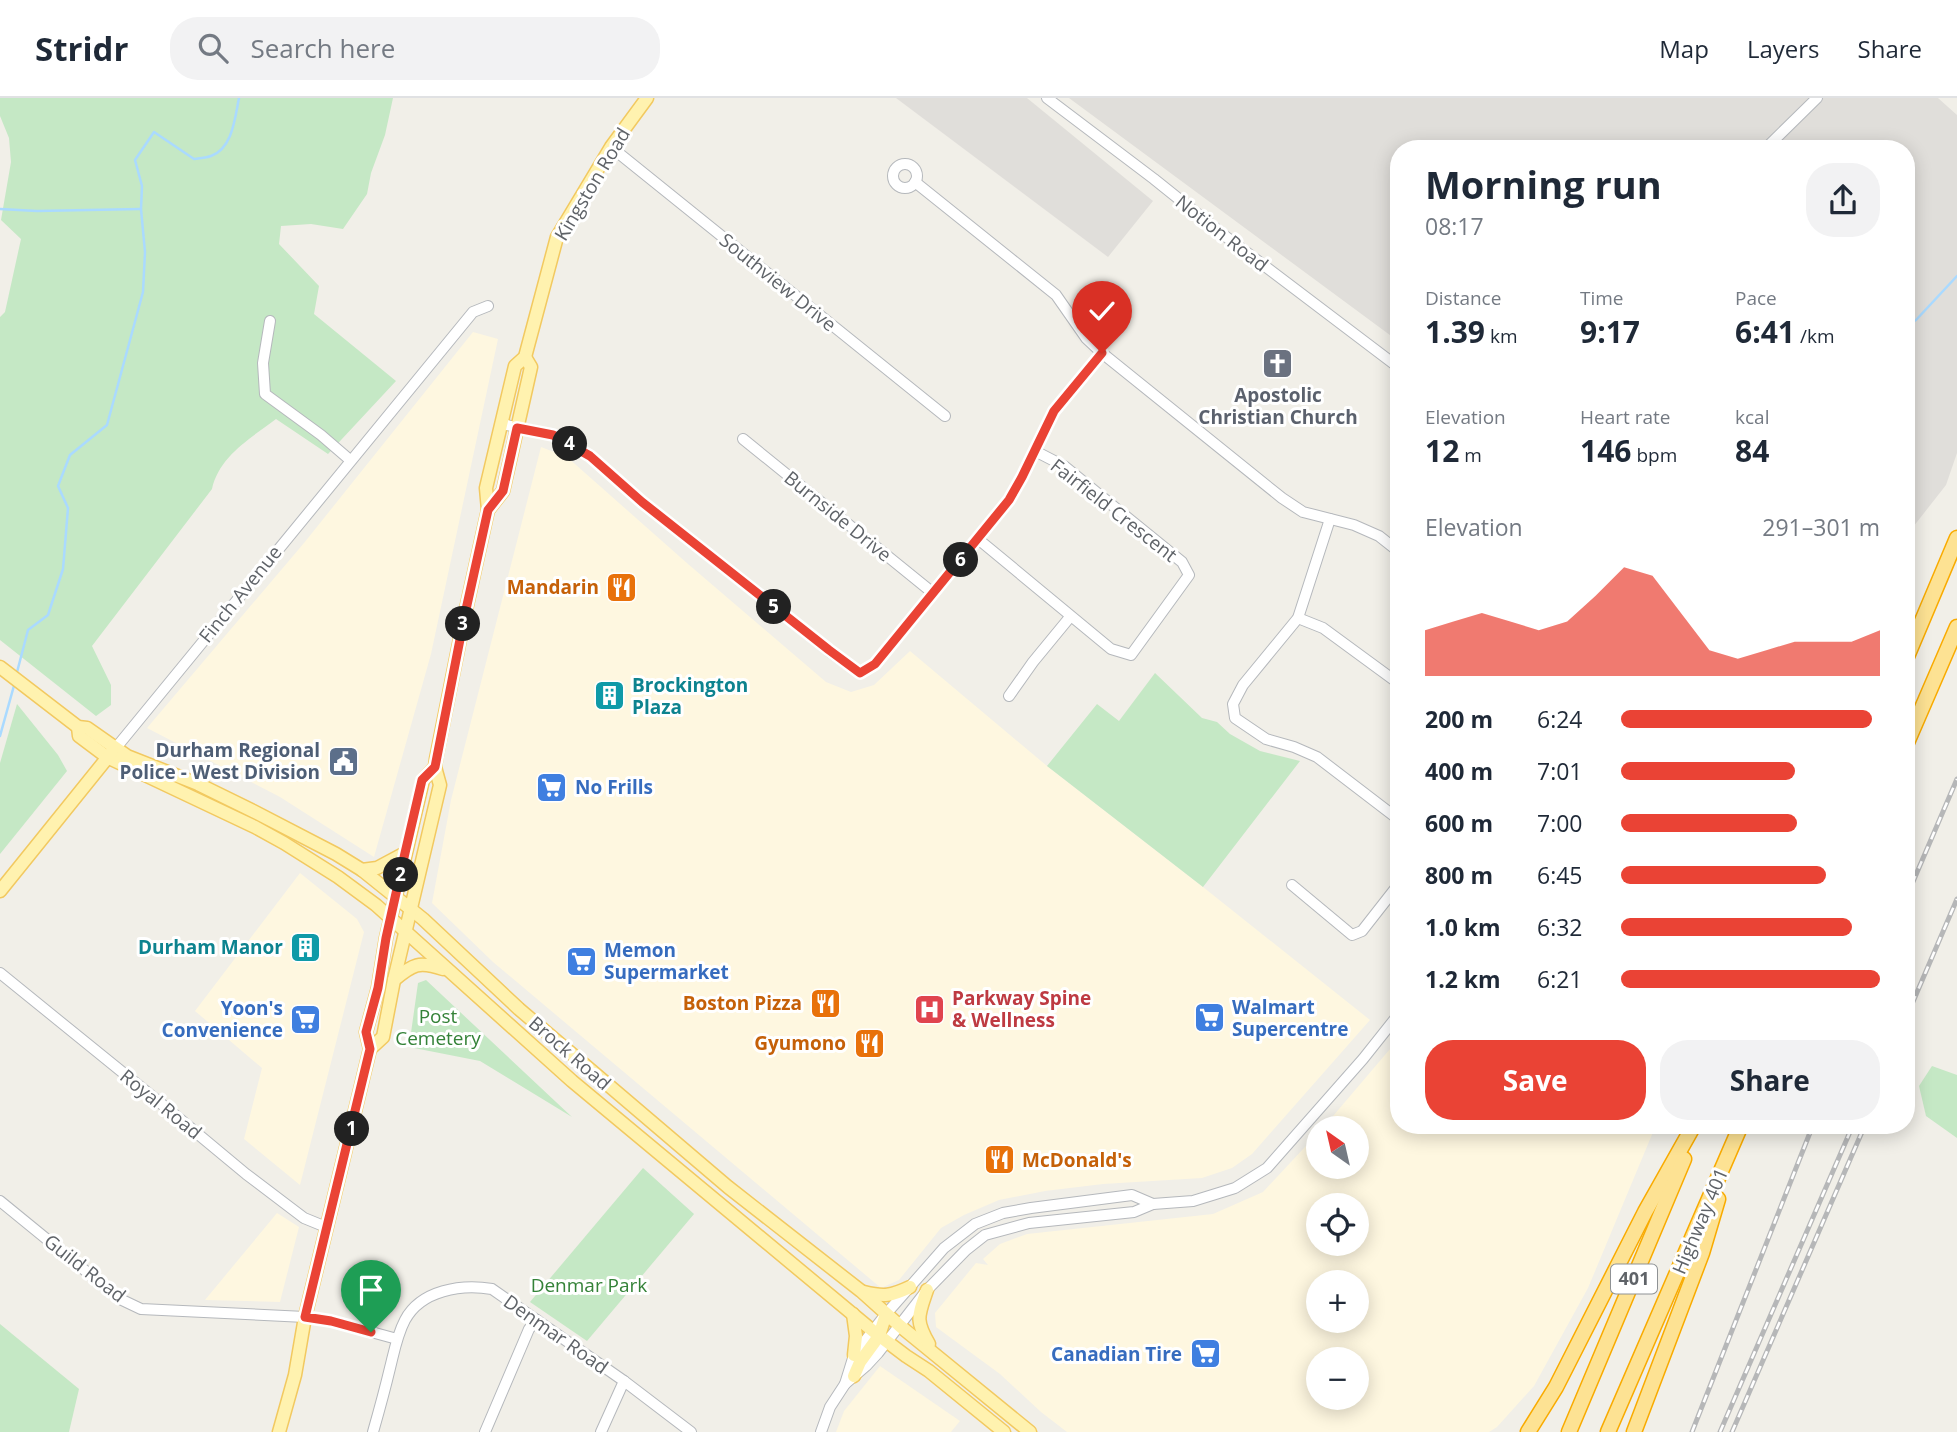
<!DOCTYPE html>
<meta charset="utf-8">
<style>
:root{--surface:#fff;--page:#f2f2f3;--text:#1f2937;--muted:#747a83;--line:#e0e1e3;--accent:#ea4335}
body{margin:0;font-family:"Open Sans",sans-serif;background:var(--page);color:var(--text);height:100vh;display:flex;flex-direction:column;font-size:26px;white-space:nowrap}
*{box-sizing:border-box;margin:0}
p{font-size:23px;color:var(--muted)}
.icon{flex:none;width:38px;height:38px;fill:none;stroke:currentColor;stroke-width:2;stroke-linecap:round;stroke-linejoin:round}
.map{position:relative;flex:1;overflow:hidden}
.sheet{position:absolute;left:1390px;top:42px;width:525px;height:994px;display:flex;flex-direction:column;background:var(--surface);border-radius:28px;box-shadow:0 4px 18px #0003}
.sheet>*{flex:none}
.needle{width:46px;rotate:326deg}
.controls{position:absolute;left:1306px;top:1018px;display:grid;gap:14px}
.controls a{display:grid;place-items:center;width:63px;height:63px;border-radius:50%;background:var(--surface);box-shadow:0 4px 18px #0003;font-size:35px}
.pin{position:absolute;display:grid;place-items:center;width:60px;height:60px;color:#fff;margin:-72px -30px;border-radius:50% 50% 50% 0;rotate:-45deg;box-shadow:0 0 7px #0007}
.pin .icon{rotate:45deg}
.km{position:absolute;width:35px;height:35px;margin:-18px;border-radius:50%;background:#222;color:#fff;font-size:19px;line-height:35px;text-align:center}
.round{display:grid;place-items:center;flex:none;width:74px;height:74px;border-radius:28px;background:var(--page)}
.headline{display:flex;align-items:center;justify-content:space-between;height:119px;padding:0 35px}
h1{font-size:38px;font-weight:700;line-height:52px}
.metrics{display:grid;grid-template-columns:repeat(3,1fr);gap:10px;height:119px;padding:7px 35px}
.metrics div{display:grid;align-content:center}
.metrics b{font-size:30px;font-weight:700}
.metrics small{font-size:19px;font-weight:400}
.metrics p{font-size:19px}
.chart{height:196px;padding:14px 35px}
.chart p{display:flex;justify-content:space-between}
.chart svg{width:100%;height:126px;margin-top:7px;fill:var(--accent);opacity:.7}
.button{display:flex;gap:14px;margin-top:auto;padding:14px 35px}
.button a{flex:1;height:80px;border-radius:28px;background:var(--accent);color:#fff;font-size:28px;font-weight:700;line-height:80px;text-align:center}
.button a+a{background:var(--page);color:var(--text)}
ul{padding:0 35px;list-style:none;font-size:23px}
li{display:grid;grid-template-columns:112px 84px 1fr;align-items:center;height:52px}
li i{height:18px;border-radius:9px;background:var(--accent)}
header{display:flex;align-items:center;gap:42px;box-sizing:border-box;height:98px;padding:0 35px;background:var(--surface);border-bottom:2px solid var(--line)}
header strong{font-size:33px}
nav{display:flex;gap:38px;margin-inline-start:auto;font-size:24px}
.search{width:490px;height:63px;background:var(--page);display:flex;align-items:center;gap:18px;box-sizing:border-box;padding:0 24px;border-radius:28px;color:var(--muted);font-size:26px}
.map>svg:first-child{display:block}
</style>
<header>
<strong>Stridr</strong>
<div class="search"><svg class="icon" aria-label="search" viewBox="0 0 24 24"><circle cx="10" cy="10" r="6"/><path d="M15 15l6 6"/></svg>Search here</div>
<nav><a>Map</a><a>Layers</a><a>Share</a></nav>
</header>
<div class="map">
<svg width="1957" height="1334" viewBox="0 0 1957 1334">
<rect width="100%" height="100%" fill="#f1efe8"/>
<g fill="#fef7e0" fill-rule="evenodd">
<path d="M473 234 498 241 431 556 374 759 280 699 147 630 304 445Z"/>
<path d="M541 349 567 359 688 466 826 584 851 594 874 587 910 553 1047 668 1203 789 1370 922 1252 1056 1232 1070 1202 1080 1103 1086 1045 1093 999 1102 964 1117 941 1130 899 1182 881 1190 493 864 432 805 451 702Z"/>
<path d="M300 775 357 821 364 834 300 1087 244 1041 262 970 195 913Z"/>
<path d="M1396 944 1398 945V1027H1656L1588 1190 1534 1288 1497 1329 1489 1334H1067L1041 1314 1000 1276 936 1229 935 1215 976 1165 988 1167 983 1161 1000 1146 1027 1136 1213 1116 1263 1094 1318 1035V1069H1356V1031H1322ZM1318 1108H1356V1146H1318ZM1318 1185H1356V1223H1318ZM1318 1262H1356V1300H1318Z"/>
<path d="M277 1115 299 1129 280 1204 205 1202Z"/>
<path d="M880 1268 960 1323 951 1334H836L844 1313Z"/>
</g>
<g fill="#e0deda">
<path d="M896 0H1027L1153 103 1108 159Z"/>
<path d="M1069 0H1938L1957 17V355L1946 387 1906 438V51H1398V243Z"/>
</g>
<g fill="#c5e8c5">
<path d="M0 0H393L385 37 371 75 367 96 343 131 311 126 281 128 279 146 319 188 314 216 396 283 328 356 276 321C251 340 219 358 212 391L92 548 111 587V607L96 618 0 542V219L5 214 21 141 1 122 11 64 9 40 0 18Z"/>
<path d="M1155 575 1202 620 1217 624 1230 636 1260 653 1300 663 1203 789 1047 668 1097 606 1119 623Z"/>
<path d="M17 606 58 657 67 673 0 756V665Z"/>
<path d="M426 882 572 1019 480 963 409 949 418 885Z"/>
<path d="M1932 968 1957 977V1040L1926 1018 1919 988Z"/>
<path d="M643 1070 694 1116 587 1243 530 1204Z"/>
<path d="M0 1226 79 1291 69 1334H0Z"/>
</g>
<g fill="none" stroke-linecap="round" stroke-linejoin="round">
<g stroke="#aadaff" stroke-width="2.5">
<path d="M0 111 37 113 140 111"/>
<path d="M1906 228 1916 222 1957 178"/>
<path d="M16 578 28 532 48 517 63 471 68 410 58 388 70 357 107 327 143 194 145 154 141 111 142 88 135 62 154 34 194 61C200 60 206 60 211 58 233 50 235 19 239 0"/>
<path d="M0 638 15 584"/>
</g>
<defs>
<g id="minor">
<path d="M1047 0 1154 81 1225 138 1398 269"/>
<path d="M611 49 945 318"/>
<path d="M1765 51 1817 0"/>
<circle cx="905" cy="78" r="12"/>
<path d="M915 84 1056 197 1086 240 1102 255"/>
<path d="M270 223 263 265 265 296 321 337 350 362"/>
<path d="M502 326 553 337 590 358 642 404 829 553 860 575 875 566 1009 402 1022 379 1054 313 1102 255 1282 400 1303 414 1354 427 1379 438 1398 453"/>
<path d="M743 341 933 495"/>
<path d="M1330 421 1298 520 1243 587 1233 606 1235 620 1266 641 1294 649 1317 659 1398 721"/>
<path d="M978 441 1111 551 1131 557 1189 477 1182 464 1064 368 1035 353"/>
<path d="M1298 520 1323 530 1398 585"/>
<path d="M1009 598 1033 564 1070 519"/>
<path d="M115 651 473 214 488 208"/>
<path d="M1292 787 1352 837 1362 833 1398 787"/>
<path d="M0 875 169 1012 246 1076 304 1120 326 1129"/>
<path d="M0 1103 120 1201 141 1211 305 1219 331 1223 397 1241"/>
<path d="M845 1286 866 1268 878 1255 927 1192 966 1152 985 1137 1029 1125 1134 1114 1153 1106 1193 1103 1235 1090 1267 1070 1363 961 1398 917"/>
<path d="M373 1334C379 1313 385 1291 390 1270 394 1254 397 1237 405 1222 421 1192 461 1186 492 1191L624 1283 691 1334"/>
<path d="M485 1334 529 1231 537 1222"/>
<path d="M601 1334 624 1283"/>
<path d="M821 1334 830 1309 845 1286 854 1257 886 1216 944 1150 975 1126 1003 1115 1031 1110 1132 1097 1153 1106"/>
</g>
<g id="major">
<path d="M488 412 503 393 531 269 525 259"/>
<path d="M0 569 78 629 87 630 127 658 198 686 253 713 336 756 362 772 423 821 519 911 728 1089 861 1193 900 1228 1030 1334"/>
<path d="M78 629 79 638 107 659 255 729 284 745 338 779 376 807 572 983 873 1233 906 1258 929 1273 1004 1334"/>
<path d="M362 772 377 770 405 755"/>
<path d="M0 793 112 654"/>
<path d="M394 882C413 866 419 863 443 871"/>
<path d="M370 951 383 939 394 882 440 687 435 669 436 661 465 516 488 412 486 390 515 268 525 259 557 139 611 49 647 0"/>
<path d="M927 1192C918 1218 915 1222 929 1246"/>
<path d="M864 1194C884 1199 891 1198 910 1189"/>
<path d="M853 1216 856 1238 854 1257"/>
<path d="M854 1278 860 1264 879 1238 886 1216"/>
<path d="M279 1334 295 1277 305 1219 370 951 366 934 378 890 386 840 423 682 435 669"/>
</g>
<g id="highway">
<path d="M1906 561 1957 440"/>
<path d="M1906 647 1957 529"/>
<path d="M1528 1334 1556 1289 1645 1114 1694 1027"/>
<path d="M1569 1334 1684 1061"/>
<path d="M1608 1334 1741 1027"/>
<path d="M1634 1334 1702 1155 1718 1101"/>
</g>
</defs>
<use href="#minor" stroke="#b5b8bc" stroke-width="12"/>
<use href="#major" stroke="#f2c960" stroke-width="15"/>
<use href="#highway" stroke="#f9ab00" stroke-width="17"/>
<use href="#minor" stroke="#fff" stroke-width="10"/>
<use href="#major" stroke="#fff2af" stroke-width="12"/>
<use href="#highway" stroke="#fde293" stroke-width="14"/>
<defs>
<g id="rail">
<path d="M1906 800 1957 681"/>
<path d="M1906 920 1957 801"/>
<path d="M1692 1334 1813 1027"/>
<path d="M1720 1334 1853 1027"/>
<path d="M1732 1334 1865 1027"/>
</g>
</defs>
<use href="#rail" stroke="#b6b7b8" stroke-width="5"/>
<use href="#rail" stroke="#fff" stroke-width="2.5" stroke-dasharray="8" stroke-linecap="butt"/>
</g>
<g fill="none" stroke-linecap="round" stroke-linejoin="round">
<defs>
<path id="route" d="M371 1234 331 1223 305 1219 370 951 366 934 378 890 386 840 405 755 422 682 435 669 465 516 488 412 503 393 517 330 553 337 590 358 642 404 829 552 860 575 875 566 1009 402 1022 379 1054 313 1102 255"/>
</defs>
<use href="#route" stroke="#fff" stroke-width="14"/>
<use href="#route" stroke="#ea4335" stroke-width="9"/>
</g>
<defs>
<symbol id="church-square" viewBox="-11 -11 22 22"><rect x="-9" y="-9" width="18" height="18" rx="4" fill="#6b7280" stroke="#fff"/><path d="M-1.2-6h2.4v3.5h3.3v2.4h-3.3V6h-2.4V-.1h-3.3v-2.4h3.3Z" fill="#fff"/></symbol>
<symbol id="restaurant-square" viewBox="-11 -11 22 22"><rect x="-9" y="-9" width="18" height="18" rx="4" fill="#e8710a" stroke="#fff"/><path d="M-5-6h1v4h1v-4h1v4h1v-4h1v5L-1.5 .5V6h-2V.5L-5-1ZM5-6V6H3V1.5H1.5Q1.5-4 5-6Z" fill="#fff"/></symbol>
<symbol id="building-square" viewBox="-11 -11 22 22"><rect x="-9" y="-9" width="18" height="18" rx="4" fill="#0f9aa8" stroke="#fff"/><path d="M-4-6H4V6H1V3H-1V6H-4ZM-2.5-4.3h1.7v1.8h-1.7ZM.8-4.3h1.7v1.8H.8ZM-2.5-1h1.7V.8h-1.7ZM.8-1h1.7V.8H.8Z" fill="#fff"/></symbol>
<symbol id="civic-square" viewBox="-11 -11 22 22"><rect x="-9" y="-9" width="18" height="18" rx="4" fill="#5c6f8a" stroke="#fff"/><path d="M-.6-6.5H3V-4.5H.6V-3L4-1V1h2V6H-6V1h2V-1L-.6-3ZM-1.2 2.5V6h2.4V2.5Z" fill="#fff"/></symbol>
<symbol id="supermarket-square" viewBox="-11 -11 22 22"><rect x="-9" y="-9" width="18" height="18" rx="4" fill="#3f7fe0" stroke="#fff"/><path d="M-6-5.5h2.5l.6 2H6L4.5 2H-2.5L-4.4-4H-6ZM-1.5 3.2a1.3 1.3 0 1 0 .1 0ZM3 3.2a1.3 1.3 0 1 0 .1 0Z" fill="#fff"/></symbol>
<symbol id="hospital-square" viewBox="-11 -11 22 22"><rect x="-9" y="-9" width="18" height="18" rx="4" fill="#e0444e" stroke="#fff"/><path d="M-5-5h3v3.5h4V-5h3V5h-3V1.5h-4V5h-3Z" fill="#fff"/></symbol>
</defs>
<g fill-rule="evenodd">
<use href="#church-square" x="1260" y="248" width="35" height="35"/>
<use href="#restaurant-square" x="604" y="472" width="35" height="35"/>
<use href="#building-square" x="592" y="580" width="35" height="35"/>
<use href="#civic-square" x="326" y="646" width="35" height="35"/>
<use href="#supermarket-square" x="534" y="672" width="35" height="35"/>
<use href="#building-square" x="288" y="832" width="35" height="35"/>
<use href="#supermarket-square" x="564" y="846" width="35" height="35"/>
<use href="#restaurant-square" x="808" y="888" width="35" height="35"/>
<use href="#hospital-square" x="912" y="894" width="35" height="35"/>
<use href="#supermarket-square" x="1192" y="902" width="35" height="35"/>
<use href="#supermarket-square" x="288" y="904" width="35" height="35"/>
<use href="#restaurant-square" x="852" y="928" width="35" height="35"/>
<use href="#restaurant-square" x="982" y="1044" width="35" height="35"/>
<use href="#supermarket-square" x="1188" y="1238" width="35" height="35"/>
</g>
<g text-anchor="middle" stroke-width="6" stroke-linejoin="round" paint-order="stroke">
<rect fill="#fff" stroke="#8f9295" stroke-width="2" x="1611" y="1166.5" width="46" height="29" rx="5"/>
<g font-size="18" font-weight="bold" fill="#5f6368">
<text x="1634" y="1187">401</text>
</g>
<g font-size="19" fill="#5f6368" stroke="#fff">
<text transform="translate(592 86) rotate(-59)" y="7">Kingston Road</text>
<text transform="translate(1222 135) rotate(38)" y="7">Notion Road</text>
<text transform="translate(778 184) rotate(39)" y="7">Southview Drive</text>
<text transform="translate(1114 412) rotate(38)" y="7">Fairfield Crescent</text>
<text transform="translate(838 418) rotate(39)" y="7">Burnside Drive</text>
<text transform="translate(240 496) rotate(-51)" y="7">Finch Avenue</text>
<text transform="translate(570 955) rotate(41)" y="7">Brock Road</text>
<text transform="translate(161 1006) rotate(39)" y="7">Royal Road</text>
<text transform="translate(1700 1123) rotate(-67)" y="7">Highway 401</text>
<text transform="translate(85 1170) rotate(38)" y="7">Guild Road</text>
<text transform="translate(556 1236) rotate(35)" y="7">Denmar Road</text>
</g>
<g font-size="19" font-weight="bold" fill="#5b616d" stroke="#fff">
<text x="1278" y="304">Apostolic<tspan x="1278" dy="22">Christian Church</tspan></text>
</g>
<g font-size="19" font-weight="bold" fill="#c56008" stroke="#fff" text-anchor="end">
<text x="599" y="496">Mandarin</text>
<text x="802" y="912">Boston Pizza</text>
<text x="846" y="952">Gyumono</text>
<text x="1022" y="1069" text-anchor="start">McDonald's</text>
</g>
<g font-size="19" font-weight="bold" fill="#0d838f" stroke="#fff" text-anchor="start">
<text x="632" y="594">Brockington<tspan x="632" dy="22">Plaza</tspan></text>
<text x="283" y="856" text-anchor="end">Durham Manor</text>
</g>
<g font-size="19" font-weight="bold" fill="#4e5e75" stroke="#fff" text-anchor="end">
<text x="320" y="659">Durham Regional<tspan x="320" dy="22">Police - West Division</tspan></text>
</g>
<g font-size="19" font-weight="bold" fill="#366cbe" stroke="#fff" text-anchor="start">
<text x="575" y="696">No Frills</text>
<text x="604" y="859">Memon<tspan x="604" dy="22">Supermarket</tspan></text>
<text x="1232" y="916">Walmart<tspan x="1232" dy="22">Supercentre</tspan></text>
<text x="283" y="917" text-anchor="end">Yoon's<tspan x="283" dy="22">Convenience</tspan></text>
<text x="1182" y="1263" text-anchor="end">Canadian Tire</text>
</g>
<g font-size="19" font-weight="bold" fill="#be3a42" stroke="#fff" text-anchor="start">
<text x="952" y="907">Parkway Spine<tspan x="952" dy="22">&amp; Wellness</tspan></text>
</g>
<g font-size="19" fill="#348238" stroke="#fff">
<text x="438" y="925">Post<tspan x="438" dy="22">Cemetery</tspan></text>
<text x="589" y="1194">Denmar Park</text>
</g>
</g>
</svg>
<div class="controls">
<a><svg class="needle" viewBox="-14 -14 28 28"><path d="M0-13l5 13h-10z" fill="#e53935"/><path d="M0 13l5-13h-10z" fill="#747a83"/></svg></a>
<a><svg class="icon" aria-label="locate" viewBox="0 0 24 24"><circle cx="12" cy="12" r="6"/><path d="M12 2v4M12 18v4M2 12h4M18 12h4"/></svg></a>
<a>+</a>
<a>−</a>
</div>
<div class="pin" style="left:371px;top:1234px;background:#1e9e55"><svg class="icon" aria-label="arrive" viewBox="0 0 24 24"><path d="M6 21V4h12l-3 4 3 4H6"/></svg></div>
<div class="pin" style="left:1102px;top:255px;background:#d93025"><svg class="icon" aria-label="check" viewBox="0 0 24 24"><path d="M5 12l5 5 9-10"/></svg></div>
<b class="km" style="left:352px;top:1031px">1</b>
<b class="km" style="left:401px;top:777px">2</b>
<b class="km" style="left:463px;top:526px">3</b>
<b class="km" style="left:570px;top:346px">4</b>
<b class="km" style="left:774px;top:509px">5</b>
<b class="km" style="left:961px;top:462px">6</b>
<section class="sheet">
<div class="headline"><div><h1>Morning run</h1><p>08:17</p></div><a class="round"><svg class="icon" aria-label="share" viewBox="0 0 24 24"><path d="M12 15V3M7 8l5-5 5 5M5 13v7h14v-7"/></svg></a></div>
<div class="metrics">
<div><p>Distance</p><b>1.39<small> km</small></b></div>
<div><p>Time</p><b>9:17</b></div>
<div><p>Pace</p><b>6:41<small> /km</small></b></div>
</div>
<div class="metrics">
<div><p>Elevation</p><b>12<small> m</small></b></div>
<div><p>Heart rate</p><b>146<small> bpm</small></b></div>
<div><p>kcal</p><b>84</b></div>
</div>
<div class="chart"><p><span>Elevation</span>291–301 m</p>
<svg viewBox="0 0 160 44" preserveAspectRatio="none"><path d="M0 44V28L10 25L20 22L30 25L40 28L50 25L60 16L70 6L80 9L90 22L100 35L110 38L120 35L130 32L140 32L150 32L160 28V44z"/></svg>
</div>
<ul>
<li><b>200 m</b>6:24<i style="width:97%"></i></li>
<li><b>400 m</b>7:01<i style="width:67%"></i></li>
<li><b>600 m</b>7:00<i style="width:68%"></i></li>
<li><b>800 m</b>6:45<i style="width:79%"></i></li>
<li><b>1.0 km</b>6:32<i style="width:89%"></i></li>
<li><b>1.2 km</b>6:21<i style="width:100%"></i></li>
</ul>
<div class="button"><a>Save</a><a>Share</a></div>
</section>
</div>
